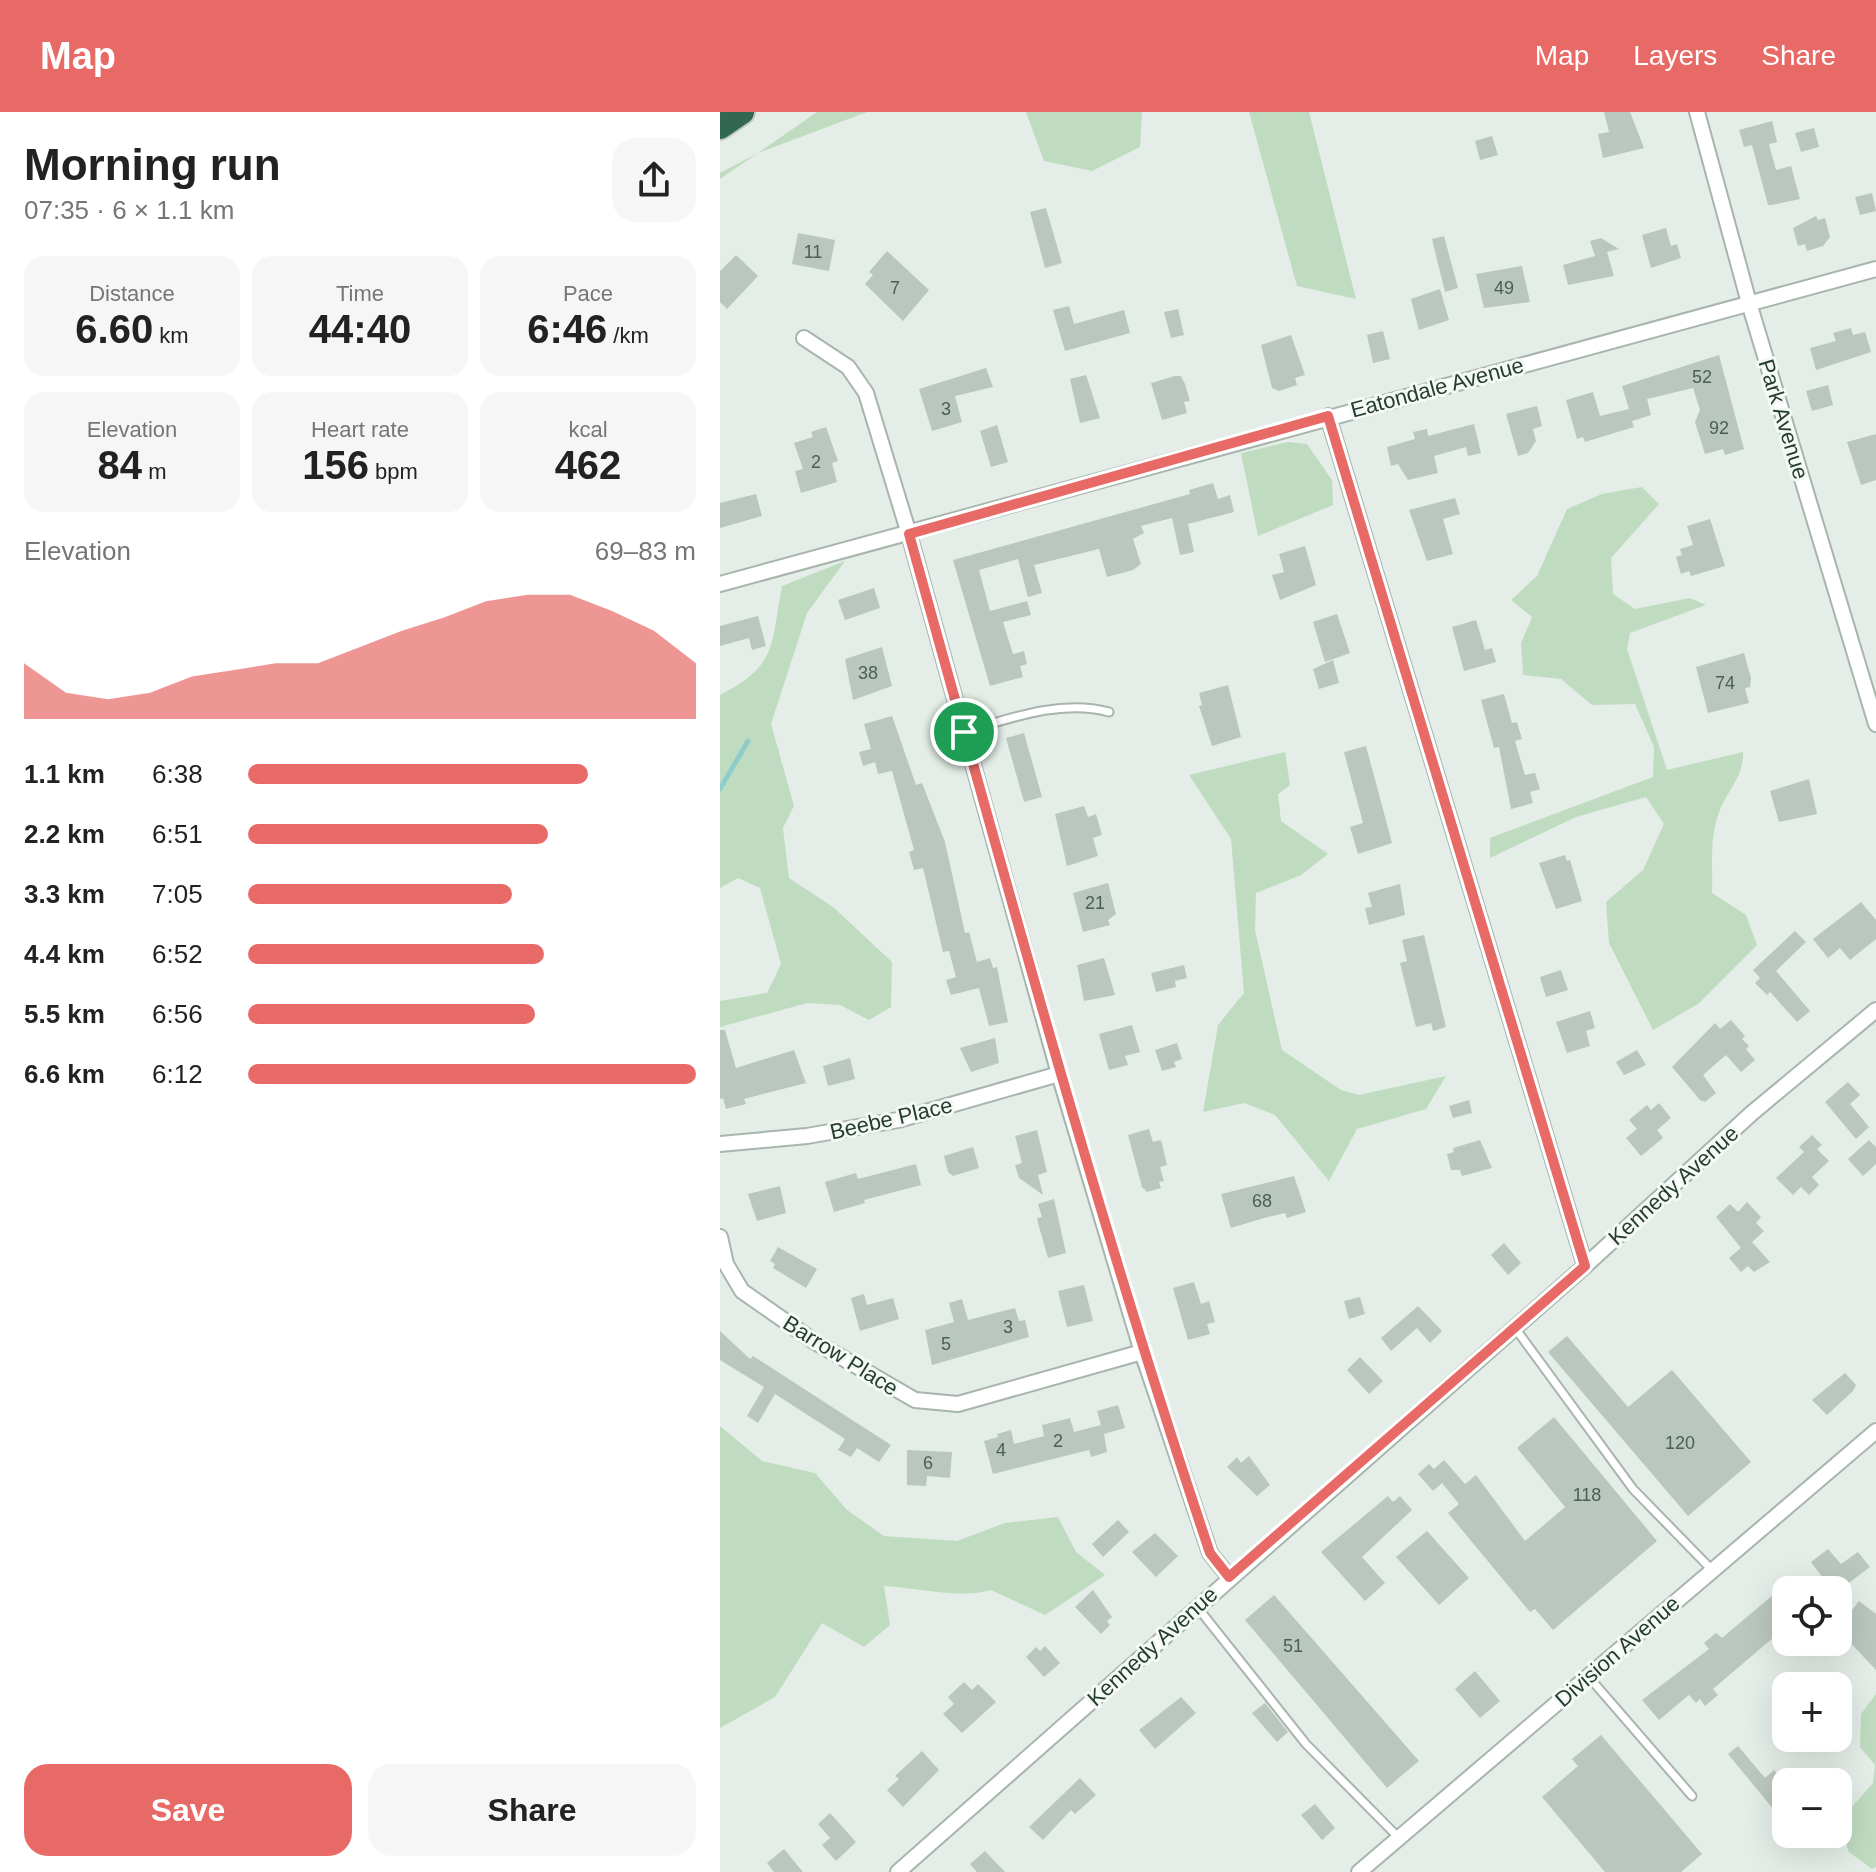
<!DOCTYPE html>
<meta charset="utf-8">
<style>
:root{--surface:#fff;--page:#f6f6f6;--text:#222;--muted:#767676;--accent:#e86a67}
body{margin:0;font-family:Arial,sans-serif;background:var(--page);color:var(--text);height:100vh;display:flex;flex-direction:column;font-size:30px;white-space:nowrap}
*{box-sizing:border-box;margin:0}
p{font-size:26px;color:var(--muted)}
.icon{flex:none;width:44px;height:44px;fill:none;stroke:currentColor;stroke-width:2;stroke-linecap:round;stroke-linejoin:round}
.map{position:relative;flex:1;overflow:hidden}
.side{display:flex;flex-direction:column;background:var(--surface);width:720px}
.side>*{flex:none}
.buttons{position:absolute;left:1052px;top:1464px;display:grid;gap:16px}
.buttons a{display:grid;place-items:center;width:80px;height:80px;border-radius:16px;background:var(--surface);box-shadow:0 8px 32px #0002;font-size:40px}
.pin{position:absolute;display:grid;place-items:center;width:68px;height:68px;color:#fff;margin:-34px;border:4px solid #fff;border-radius:50%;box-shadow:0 2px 8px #0007}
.round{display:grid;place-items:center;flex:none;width:84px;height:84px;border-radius:24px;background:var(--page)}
.headline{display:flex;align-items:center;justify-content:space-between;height:136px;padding:0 24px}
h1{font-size:44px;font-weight:600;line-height:60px}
.stats{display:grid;grid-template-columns:repeat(3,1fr);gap:12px;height:136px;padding:8px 24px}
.stats div{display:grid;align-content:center;border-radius:20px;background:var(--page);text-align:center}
.stats b{font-size:40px;font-weight:600}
.stats small{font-size:22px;font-weight:400}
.stats p{font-size:22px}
.chart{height:224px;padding:16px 24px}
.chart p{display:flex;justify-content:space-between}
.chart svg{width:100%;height:144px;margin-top:8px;fill:var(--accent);opacity:.7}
.primary-button{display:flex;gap:16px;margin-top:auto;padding:16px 24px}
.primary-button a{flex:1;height:92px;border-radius:24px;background:var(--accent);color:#fff;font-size:32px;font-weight:600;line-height:92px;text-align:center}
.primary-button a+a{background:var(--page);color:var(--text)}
ul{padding:0 24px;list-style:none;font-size:26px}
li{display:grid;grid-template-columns:128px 96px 1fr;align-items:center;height:60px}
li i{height:20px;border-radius:10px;background:var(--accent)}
header{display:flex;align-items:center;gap:48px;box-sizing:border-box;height:112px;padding:0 40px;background:var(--accent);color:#fff}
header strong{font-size:38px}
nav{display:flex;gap:44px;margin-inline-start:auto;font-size:28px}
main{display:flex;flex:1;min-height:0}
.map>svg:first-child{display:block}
</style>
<header>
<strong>Map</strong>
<nav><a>Map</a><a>Layers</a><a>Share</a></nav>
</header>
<main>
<section class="side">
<div class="headline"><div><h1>Morning run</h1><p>07:35 · 6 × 1.1 km</p></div><a class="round"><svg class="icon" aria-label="share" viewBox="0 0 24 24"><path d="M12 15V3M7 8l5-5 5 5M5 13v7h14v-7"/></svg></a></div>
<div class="stats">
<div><p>Distance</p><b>6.60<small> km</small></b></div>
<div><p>Time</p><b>44:40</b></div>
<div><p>Pace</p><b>6:46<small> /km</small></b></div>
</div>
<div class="stats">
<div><p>Elevation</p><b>84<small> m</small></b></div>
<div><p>Heart rate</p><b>156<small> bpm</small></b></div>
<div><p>kcal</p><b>462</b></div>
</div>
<div class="chart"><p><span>Elevation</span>69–83 m</p>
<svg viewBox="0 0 160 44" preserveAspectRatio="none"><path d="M0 44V27L10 36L20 38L30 36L40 31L50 29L60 27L70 27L80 22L90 17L100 13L110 8L120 6L130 6L140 11L150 17L160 27V44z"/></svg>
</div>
<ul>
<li><b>1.1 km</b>6:38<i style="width:76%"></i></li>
<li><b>2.2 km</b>6:51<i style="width:67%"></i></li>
<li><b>3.3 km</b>7:05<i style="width:59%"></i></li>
<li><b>4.4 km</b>6:52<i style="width:66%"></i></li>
<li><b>5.5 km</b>6:56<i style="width:64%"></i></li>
<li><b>6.6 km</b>6:12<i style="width:100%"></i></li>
</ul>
<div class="primary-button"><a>Save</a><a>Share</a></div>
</section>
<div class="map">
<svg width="1156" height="1760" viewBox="0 0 1156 1760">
<rect width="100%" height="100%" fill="#e4ede7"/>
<g fill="#bfdcc0">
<path d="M97 0H147L38 41 0 67V61L38 41Z"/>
<path d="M306 0H422L420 35 372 59 324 49Z"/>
<path d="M529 0H589L636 187 577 174Z"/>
<path d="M568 330 587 332 612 368 613 393 538 424 521 341Z"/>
<path d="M922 375 939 392 891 446 893 482 915 497 970 486 986 493 910 521 907 537 947 658 1023 640C1024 664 1009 676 1000 698 989 723 993 754 992 781L1026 803 1037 833 978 892 933 918 889 831 886 790 923 758 944 712 926 685 856 705 770 746V726L933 665 934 635 915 592 872 593 841 567 803 563 801 531 812 505 791 488 817 464 847 397 882 382Z"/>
<path d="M125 449 87 501 51 612 74 694 63 716 69 766 113 795 172 850 171 895 149 908 120 893 87 891 0 915V889L47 881 61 852 40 776 18 766 0 776V583C58 554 51 532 62 474Z"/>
<path d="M565 640 570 673 558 682 561 709 608 742 581 763 536 781 535 818 562 938 621 978 639 983 726 964 706 997 637 1017 609 1069 555 1003 524 991 483 1000 498 913 524 881 511 727 469 663Z"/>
<path d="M0 1314 42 1349 95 1361 127 1398 164 1424 237 1429 285 1411 338 1405 356 1440 385 1463 325 1503 271 1478C240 1487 198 1476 164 1474L170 1513 144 1535 102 1511 55 1585 0 1616Z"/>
<path d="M1156 1582V1755L1152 1757 1129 1740 1118 1711 1153 1671 1155 1653 1140 1635 1141 1602Z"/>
</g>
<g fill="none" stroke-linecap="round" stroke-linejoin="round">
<path stroke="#90cdca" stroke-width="5" d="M0 677 28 629"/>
</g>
<g fill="#bac7bf">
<path d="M884 0H910L924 36 883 46 878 22 889 20Z"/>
<path d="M1052 9 1057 30 1049 32 1056 58 1071 54 1080 87 1052 93H1048L1032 33 1024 35 1019 18Z"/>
<path d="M1094 16 1099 35 1081 40 1075 21Z"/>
<path d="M772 24 778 43 760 48 755 29Z"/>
<path d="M1152 81 1156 99 1140 103 1135 85Z"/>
<path d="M326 96 342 151 325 156 310 100Z"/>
<path d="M1096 104 1098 108 1105 106 1110 125 1103 134 1087 139 1085 132 1078 134 1073 116Z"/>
<path d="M946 116 951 134 957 132 961 146 931 156 922 123Z"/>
<path d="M78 121 115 128 109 159 72 152Z"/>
<path d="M724 124 738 176 725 180 712 127Z"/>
<path d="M881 126 899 137 887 140 894 164 848 173 843 153 875 144 870 129Z"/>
<path d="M167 139 209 178 183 209 145 172 153 163 149 160Z"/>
<path d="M16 143 38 164 7 197 0 190V159Z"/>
<path d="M802 154 810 190 764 196 756 162Z"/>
<path d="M720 177 729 208 699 218 691 187Z"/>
<path d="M349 194 354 212 404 198 410 221 345 239 333 198Z"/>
<path d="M458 197 464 223 451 226 444 200Z"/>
<path d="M1131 216 1133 223 1145 220 1151 240 1096 258 1090 236 1116 229 1113 221Z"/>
<path d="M663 219 670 247 653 251 647 223Z"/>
<path d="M571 223 585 263 575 266 577 273 559 279 552 276 541 233Z"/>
<path d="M999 243 1024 337 1005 343 1003 337 985 342 975 310 980 298 973 276 927 287 931 303 912 309 914 315 865 330 863 325 857 327 846 288 873 280 880 304 909 297 902 274Z"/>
<path d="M266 256 273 275 235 284 242 310 212 319 199 277Z"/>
<path d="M366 263 380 306 360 311 350 267Z"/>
<path d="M455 264H461L465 272 470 289 464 290 467 301 442 308 431 271Z"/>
<path d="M1108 273 1113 293 1092 299 1086 279Z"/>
<path d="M817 294 822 314 813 317 816 329 808 341 798 344 786 302Z"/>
<path d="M754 312 761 341 748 344 746 335 714 344 718 361 688 368 678 352 671 354 667 335 695 327 693 320 707 317 708 324Z"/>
<path d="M277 313 288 350 271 355 260 319Z"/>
<path d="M106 315 118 349 112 351 117 370 81 381 75 359 83 357 74 331 93 325 91 320Z"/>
<path d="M1156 322V368L1141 373 1127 330Z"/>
<path d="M493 371 498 387 510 383 514 400 468 412 474 440 460 443 452 406 421 414 424 421 413 427 421 452 413 458 387 465 379 437 314 453 322 481 308 485 298 447 259 458 270 499 307 489 311 503 283 510 293 542 304 539 307 552 300 554 303 565 270 574 233 448 470 382 469 378Z"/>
<path d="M36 382 42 404 0 416V391Z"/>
<path d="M735 386 740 402 723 407 733 442 707 449 689 398Z"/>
<path d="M990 407 1005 454 971 464 969 459 961 462 956 445 962 443 960 437 973 433 967 414Z"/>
<path d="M585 434 596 473 560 488 552 463 564 460 559 442Z"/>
<path d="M154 476 160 496 125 508 118 488Z"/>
<path d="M617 502 630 541 605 550 593 510Z"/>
<path d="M38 504 46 534 32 538 29 526 0 534V514Z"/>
<path d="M756 508 765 538 772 536 776 550 744 559 732 515Z"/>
<path d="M162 535 172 574 133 588 125 547Z"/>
<path d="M1024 541 1031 566 1030 575 1025 576 1029 591 988 601 976 555Z"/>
<path d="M613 548 619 571 599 577 593 557Z"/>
<path d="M508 573 521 625 492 634 479 594 482 593 479 581Z"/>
<path d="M784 582 792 611 797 610 802 627 795 629 805 663 815 661 820 677 810 680 813 691 791 697 779 635 774 636 761 588Z"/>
<path d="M172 604 196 673 202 671 225 730 245 821 249 820 257 850 270 846 273 856 277 855 288 910 269 914 259 876 231 883 226 868 236 865 229 839 223 840 203 756 194 758 189 740 194 738 172 659 158 662 155 650 143 654 139 640 151 637 144 612Z"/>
<path d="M304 621 322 685 304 690 286 626Z"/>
<path d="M646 634 672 731 638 742 630 715 643 711 624 640Z"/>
<path d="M1089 667 1097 702 1059 710 1050 679Z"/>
<path d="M364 694 368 705 376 702 382 723 373 726 378 744 347 754 335 702Z"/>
<path d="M845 743 847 749 850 748 862 789 836 797 819 751Z"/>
<path d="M388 771 396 802 388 808 390 813 363 820 353 781Z"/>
<path d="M680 772 685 803 649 813 645 796 652 795 648 781Z"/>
<path d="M1141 790 1156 808V827L1130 848 1120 836 1108 846 1093 827Z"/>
<path d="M1075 819 1086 830 1056 859 1090 899 1077 910 1050 880 1047 883 1035 871 1040 866 1033 858Z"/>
<path d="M704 823 726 915 713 919 711 911 696 915 680 851 687 849 682 828Z"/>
<path d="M384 846 395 883 364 889 357 853Z"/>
<path d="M464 853 467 866 455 869 456 875 436 880 431 861Z"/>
<path d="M841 858 848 878 826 885 820 865Z"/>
<path d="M870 899 875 916 866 919 870 934 847 941 836 910Z"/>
<path d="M1011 908 1025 924 1022 927 1029 934 1026 937 1035 948 1021 960 1006 943 983 963 996 981 985 990 980 988 952 955 995 911 1000 917Z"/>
<path d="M412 913 420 940 405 944 408 953 389 958 379 922Z"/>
<path d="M0 918H5L16 956 74 938 86 971 24 987 26 992 6 997 3 986 0 987Z"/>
<path d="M275 926 279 951 251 960 240 936Z"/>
<path d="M457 931 462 947 454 950 456 955 442 959 435 938Z"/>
<path d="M917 938 926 953 904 963 896 950Z"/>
<path d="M130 946 135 967 108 974 103 954Z"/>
<path d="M1128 970 1140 983 1130 992 1149 1015 1136 1027 1105 990Z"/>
<path d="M749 988 752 1001 733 1006 729 994Z"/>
<path d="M939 991 951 1006 937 1018 943 1026 921 1044 906 1026 917 1017 909 1008 927 993 931 998Z"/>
<path d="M429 1017 433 1030 441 1028 447 1053 440 1055 444 1069 439 1070 441 1076 427 1080 422 1075 408 1023Z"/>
<path d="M317 1018 327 1060 318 1063 323 1083 299 1066 295 1053 302 1051 295 1024Z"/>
<path d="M1092 1023 1102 1033 1097 1037 1109 1049 1092 1065 1099 1073 1089 1083 1081 1075 1073 1083 1056 1066 1084 1040 1079 1035Z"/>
<path d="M760 1028 772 1056 742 1064 740 1058H731L727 1042 734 1040 733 1036Z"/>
<path d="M1149 1028 1156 1035V1052L1143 1064 1128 1047Z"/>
<path d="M253 1035 259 1056 233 1064 228 1060 224 1044Z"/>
<path d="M196 1052 201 1073 144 1088 145 1091 114 1100 105 1070 136 1061 138 1067Z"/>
<path d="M574 1064 586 1100 567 1106 565 1101 544 1106 511 1116 501 1082Z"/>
<path d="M60 1074 66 1101 37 1109 28 1082Z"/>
<path d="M334 1087 346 1141 328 1146 318 1111 317 1106 322 1105 318 1092Z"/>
<path d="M1027 1090 1041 1105 1036 1111 1044 1119 1032 1130 1050 1150 1034 1160 1028 1154 1021 1160 1009 1146 1021 1136 996 1105 1010 1092 1018 1100Z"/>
<path d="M784 1131 801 1151 788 1163 771 1143Z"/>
<path d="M58 1135 97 1157 86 1176 53 1156 55 1152 50 1149Z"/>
<path d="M474 1170 481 1192 489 1189 495 1210 487 1212 490 1222 468 1228 453 1176Z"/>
<path d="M364 1173 373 1209 347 1215 338 1179Z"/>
<path d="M144 1182 147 1193 173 1186 179 1207 140 1219 131 1186Z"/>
<path d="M640 1185 645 1202 629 1207 624 1189Z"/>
<path d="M242 1187 248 1208 295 1196 299 1209 305 1208 309 1225 212 1253 205 1218 234 1210 229 1191Z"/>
<path d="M698 1194 722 1219 710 1231 697 1216 671 1239 661 1226Z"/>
<path d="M0 1219 30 1247 33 1244 171 1333 159 1350 137 1336 131 1345 118 1338 125 1327 55 1282 38 1311 27 1304 44 1275 0 1248Z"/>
<path d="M847 1224 908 1295 952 1258 1031 1350 968 1404 828 1240Z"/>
<path d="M640 1245 663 1269 649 1282 627 1258Z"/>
<path d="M1125 1261 1136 1273 1133 1279 1107 1303 1092 1288Z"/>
<path d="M398 1293 405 1316 384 1322 387 1340 371 1345 369 1338 273 1362 264 1329 278 1325 277 1322 291 1318 294 1332 324 1324 322 1313 350 1306 354 1320 381 1313 377 1299Z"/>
<path d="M834 1305 937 1429 833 1518 815 1497 810 1500 728 1401 739 1392 722 1371 713 1379 698 1362 709 1352 714 1357 724 1348 745 1372 756 1363 805 1429 845 1395 797 1336Z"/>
<path d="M187 1338 232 1340 230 1366 207 1364 206 1374 187 1373Z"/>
<path d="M529 1344 550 1373 537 1384 507 1355 517 1345 521 1351Z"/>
<path d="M668 1384 673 1390 680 1384 692 1398 642 1445 665 1471 645 1489 601 1440Z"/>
<path d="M398 1408 409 1420 383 1445 372 1432Z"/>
<path d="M707 1419 749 1466 719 1493 676 1445Z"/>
<path d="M435 1421 458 1444 436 1465 412 1440Z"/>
<path d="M1108 1437 1121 1452 1138 1440 1150 1455 1118 1479 1112 1478 1091 1450Z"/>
<path d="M1066 1472V1515L993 1577 998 1583 985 1594 980 1587 976 1591 969 1583 939 1608 922 1588 989 1537 984 1531 996 1521 1002 1526Z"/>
<path d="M373 1478 392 1505 387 1509 390 1513 381 1522 355 1495Z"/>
<path d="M554 1483 699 1649 667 1676 525 1508Z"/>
<path d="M1139 1489 1156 1502V1558L1127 1527 1118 1536V1517Z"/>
<path d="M325 1534 340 1551 324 1565 306 1545 316 1535 320 1539Z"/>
<path d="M755 1559 780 1589 760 1606 735 1577Z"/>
<path d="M244 1570 252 1578 258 1572 276 1590 242 1621 223 1602 234 1592 228 1585Z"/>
<path d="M461 1585 476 1601 435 1637 419 1618Z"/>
<path d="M545 1591 568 1620 557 1630 532 1601Z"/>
<path d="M881 1623 982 1742 961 1760H885L822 1685 858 1654 852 1647Z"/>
<path d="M1018 1634 1045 1666 1054 1658 1066 1672V1689L1054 1698 1008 1642Z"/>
<path d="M202 1639 219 1658 183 1695 167 1678 179 1667 175 1664Z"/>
<path d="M360 1666 376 1683 355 1702 351 1698 323 1728 309 1715Z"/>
<path d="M595 1692 615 1716 602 1728 581 1703Z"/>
<path d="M110 1701 136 1730 116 1749 102 1733 110 1726 98 1712Z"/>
<path d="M64 1737 83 1760H54L47 1751Z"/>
<path d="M265 1739 285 1760H257L250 1752Z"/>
</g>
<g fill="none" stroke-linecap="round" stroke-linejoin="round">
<defs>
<g id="lane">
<path d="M244 620C291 606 341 587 389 600"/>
<path d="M795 1216 913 1377 992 1458"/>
<path d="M478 1496 586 1632 679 1726"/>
<path d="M868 1564 972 1684"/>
</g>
<g id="street">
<path d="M977 0 1029 191 1156 612"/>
<path d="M84 226 128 255 146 281 189 422 339 962 422 1240 490 1441 509 1465"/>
<path d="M608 304 865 1154"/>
<path d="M0 472 1156 157"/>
<path d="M0 1032 87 1024 178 1008 339 962"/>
<path d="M0 1125 6 1152 22 1179 95 1230 195 1288 238 1292 422 1240"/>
<path d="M178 1760 865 1154 1032 1001 1156 898"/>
<path d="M639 1760 1156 1319"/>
</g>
<path id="highway" d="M0 15 22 0"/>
</defs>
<use href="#lane" stroke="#a7b5ad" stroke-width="11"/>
<use href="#street" stroke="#a7b5ad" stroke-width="18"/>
<use href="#highway" stroke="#c2c9c5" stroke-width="28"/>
<use href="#lane" stroke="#fff" stroke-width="7"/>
<use href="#street" stroke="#fff" stroke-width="14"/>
<use href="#highway" stroke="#326751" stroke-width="24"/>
</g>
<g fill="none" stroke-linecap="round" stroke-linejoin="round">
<defs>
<path id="route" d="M608 304 865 1154 509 1465 490 1441C377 1105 284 763 189 422Z"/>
</defs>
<use href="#route" stroke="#fff" stroke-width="16"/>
<use href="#route" stroke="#e86a67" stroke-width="10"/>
</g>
<g text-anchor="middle" stroke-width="6" stroke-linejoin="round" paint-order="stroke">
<g font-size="18" fill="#4a6054">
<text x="93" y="146">11</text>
<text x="175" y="182">7</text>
<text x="784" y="182">49</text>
<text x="982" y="271">52</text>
<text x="226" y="303">3</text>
<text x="999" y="322">92</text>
<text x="96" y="356">2</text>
<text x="148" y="567">38</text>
<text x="1005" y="577">74</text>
<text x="375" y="797">21</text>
<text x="542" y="1095">68</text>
<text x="288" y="1221">3</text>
<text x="226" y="1238">5</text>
<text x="338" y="1335">2</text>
<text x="960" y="1337">120</text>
<text x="281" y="1344">4</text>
<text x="208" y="1357">6</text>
<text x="867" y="1389">118</text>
<text x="573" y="1540">51</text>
</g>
<g font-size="22" fill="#253d31" stroke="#f5f9f6">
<text transform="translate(717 275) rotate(-15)" y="8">Eatondale Avenue</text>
<text transform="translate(1064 307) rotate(73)" y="8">Park Avenue</text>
<text transform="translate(171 1006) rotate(-13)" y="8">Beebe Place</text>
<text transform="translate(953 1073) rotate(-42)" y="8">Kennedy Avenue</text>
<text transform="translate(121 1243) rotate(32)" y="8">Barrow Place</text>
<text transform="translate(432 1534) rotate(-42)" y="8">Kennedy Avenue</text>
<text transform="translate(897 1539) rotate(-41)" y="8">Division Avenue</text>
</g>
</g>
</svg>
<div class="buttons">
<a><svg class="icon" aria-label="locate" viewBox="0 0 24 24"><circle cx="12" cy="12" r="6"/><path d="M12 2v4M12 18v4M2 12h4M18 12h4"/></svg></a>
<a>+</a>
<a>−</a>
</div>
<div class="pin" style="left:244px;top:620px;background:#1e9e55"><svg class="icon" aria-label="arrive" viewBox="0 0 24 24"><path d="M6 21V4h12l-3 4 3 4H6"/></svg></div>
</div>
</main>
